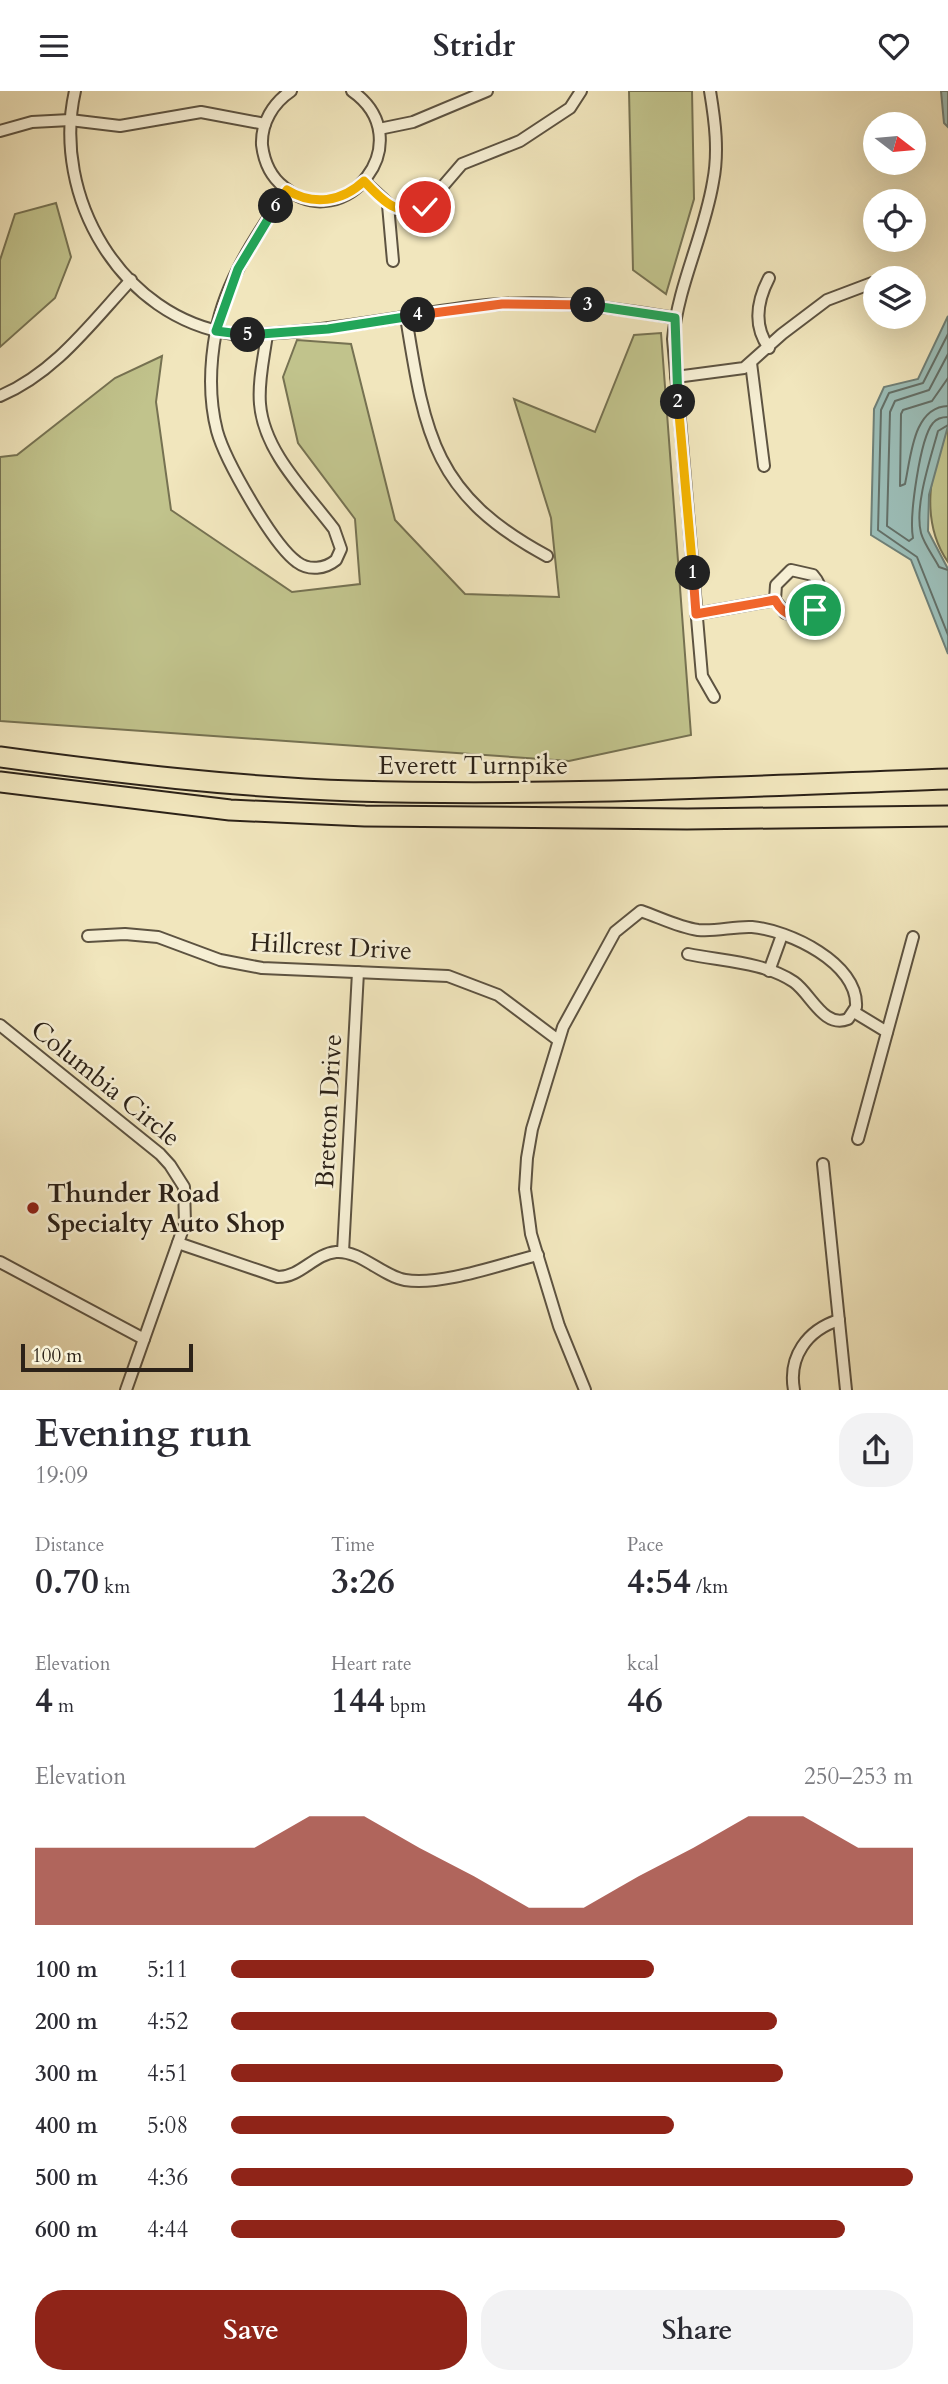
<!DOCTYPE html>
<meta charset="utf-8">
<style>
:root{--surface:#fff;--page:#f2f2f3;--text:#2b2b33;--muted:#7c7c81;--accent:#8f2418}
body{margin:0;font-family:Cardo,serif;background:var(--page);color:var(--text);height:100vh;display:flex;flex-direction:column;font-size:26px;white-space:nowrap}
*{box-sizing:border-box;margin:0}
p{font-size:23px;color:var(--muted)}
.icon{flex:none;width:38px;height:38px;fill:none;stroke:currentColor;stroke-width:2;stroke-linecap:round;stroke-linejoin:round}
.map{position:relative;height:1299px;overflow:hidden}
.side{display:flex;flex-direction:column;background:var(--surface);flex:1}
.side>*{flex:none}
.needle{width:46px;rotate:106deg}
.buttons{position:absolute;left:863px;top:21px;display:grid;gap:14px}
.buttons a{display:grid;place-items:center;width:63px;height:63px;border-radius:50%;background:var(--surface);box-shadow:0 7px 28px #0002;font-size:35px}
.scale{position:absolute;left:21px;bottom:18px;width:172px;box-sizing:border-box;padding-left:7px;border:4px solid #2c2218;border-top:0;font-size:19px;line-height:24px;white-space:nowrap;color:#2c2218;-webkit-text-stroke:5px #f6efd4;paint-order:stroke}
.pin{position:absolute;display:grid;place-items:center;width:60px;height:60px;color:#fff;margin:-30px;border:4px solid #fff;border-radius:50%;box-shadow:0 2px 7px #0007}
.km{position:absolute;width:35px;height:35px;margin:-18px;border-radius:50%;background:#222;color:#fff;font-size:19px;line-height:35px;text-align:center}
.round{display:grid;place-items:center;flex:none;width:74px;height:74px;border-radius:28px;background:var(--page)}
.headline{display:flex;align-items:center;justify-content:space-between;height:119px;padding:0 35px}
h1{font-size:38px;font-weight:700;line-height:52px}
.figures{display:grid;grid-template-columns:repeat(3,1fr);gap:10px;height:119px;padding:7px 35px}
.figures div{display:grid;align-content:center}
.figures b{font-size:35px;font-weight:700}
.figures small{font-size:19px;font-weight:400}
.figures p{font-size:19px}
.chart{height:196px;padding:14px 35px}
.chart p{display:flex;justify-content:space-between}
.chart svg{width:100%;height:126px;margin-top:7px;fill:var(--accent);opacity:.7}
.action{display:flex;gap:14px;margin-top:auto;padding:14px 35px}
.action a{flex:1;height:80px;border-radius:28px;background:var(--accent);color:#fff;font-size:28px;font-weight:700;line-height:80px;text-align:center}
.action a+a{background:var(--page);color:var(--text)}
ul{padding:0 35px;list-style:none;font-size:23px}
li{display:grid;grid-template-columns:112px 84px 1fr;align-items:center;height:52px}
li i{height:18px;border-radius:9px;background:var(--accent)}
header{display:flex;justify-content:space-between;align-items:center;height:91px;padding:0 35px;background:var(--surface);font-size:32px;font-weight:700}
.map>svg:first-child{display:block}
</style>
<header><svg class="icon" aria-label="menu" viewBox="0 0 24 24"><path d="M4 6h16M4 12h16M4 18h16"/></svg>Stridr<svg class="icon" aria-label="heart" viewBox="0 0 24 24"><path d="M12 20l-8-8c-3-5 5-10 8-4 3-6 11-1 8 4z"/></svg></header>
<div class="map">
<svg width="948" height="1299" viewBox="0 0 948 1299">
<rect width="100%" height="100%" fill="#f1e6bd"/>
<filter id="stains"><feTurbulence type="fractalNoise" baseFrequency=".00286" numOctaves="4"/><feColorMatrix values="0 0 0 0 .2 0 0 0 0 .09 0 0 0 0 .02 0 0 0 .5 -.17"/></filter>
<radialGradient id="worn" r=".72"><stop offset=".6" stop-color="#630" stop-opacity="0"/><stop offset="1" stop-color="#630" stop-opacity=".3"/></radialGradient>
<g fill="#c1c38c" stroke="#767252" stroke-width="2">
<path d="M629 0H692L694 108 666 203 633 179Z"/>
<path d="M56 112 71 166 55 207 0 256V169L15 123Z"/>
<path d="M661 242 691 644 569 670 0 630V366L17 364 115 287 162 265 156 311 171 419 292 501 360 493 355 428 298 352 283 286 297 249 351 253 395 429 465 503 559 506 551 427 514 308 595 341 634 244Z"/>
<path d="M948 316V471C915 424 936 367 948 316Z"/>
</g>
<g fill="#9cbeb8" stroke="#6f8078" stroke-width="2">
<path d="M941 0H948V36L944 32Z"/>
<path d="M948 225V335L929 404 928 440 948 478V563L911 469 871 444 874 318 884 296 918 288Z"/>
</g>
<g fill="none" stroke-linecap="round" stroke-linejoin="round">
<g stroke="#647068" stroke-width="2">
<path d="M948 243 923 292 889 302 881 319 878 439 917 466 948 544"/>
<path d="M948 263 929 299 895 310 890 321 887 435 909 450 913 447C909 426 920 347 933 332 937 327 942 326 948 326"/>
<path d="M948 287 932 310 903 319 901 323 900 395 905 393C911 366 913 316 948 315"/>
<path d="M948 334 938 340C931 366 914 415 921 442 924 453 934 466 939 476L948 479"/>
</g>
<defs>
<g id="minor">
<path d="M75 0C51 105 121 227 233 243 252 245 272 242 291 241 351 236 410 224 469 216 539 207 607 215 675 227"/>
<path d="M291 0C273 12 261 32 262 54 264 70 271 86 284 96 345 147 422 49 352 0"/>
<path d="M710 0C715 30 719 61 713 91 704 145 678 194 673 248L702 585 714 606"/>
<path d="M379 38 413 31 487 0"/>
<path d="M0 40 32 31 70 29 120 35 201 21 265 33"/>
<path d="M364 90 393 117 412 120 425 116 462 73 520 50 570 17 581 0"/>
<path d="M388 114 393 170"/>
<path d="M406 226C425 345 434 404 547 465"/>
<path d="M267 243C264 266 258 290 260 313 264 361 306 401 334 438L341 458 336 469C325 478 309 480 297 471 273 454 225 369 217 340 209 309 210 272 216 240 226 188 258 142 287 99"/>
<path d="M769 257C753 235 757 210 769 187"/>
<path d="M751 272 764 375"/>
<path d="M676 286 744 277 782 243 827 209 872 192"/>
<path d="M0 305C55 282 91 232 131 189"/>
<path d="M696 523 775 509 785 522 800 526C821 520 827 500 813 484L791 479 776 494 775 509"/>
<path d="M88 845 125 843 158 846 220 869 262 877 448 885 498 904 558 949"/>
<path d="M769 880 782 844"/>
<path d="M854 921 887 941"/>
<path d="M0 934 160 1063 170 1074 184 1096 185 1132 126 1299"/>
<path d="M858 1048 913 846"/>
<path d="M823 1073 846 1299"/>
<path d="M178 1152 278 1186C301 1186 314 1163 336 1161 360 1159 382 1185 405 1189 442 1195 501 1173 538 1164"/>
<path d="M343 1161 358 881"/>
<path d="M0 1171 144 1248"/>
<path d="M585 1299 559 1235 531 1143 525 1098 527 1067 532 1038 563 936 615 841 641 820C659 826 678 836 698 839 716 841 734 835 752 836 788 839 859 872 856 916L848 928C824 938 811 903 794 891 765 871 721 870 688 863"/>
<path d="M794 1299C788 1266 807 1239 839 1229"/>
</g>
<g id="motorway">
<path d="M0 666C117 682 235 696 354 700 552 706 750 695 948 688"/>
<path d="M0 691 230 719 365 725 687 728 948 725"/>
</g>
</defs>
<use href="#minor" stroke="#5d5341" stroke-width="14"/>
<use href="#motorway" stroke="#2c2218" stroke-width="23"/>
<use href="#minor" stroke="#f6efd4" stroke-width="10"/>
<use href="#motorway" stroke="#f1e6bd" stroke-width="19"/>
</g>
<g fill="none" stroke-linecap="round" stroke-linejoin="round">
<defs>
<path id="split-1" d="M693 482 696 523 775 509C784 526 799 530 815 519"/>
<path id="split-2" d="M678 311 693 482"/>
<path id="split-3" d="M588 214 675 227 678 311"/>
<path id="split-4" d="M418 224 502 213 588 214"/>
<path id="split-5" d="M248 244 328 238 418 224"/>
<path id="split-6" d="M248 244 216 240 238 178 276 115"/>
<path id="split-7" d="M276 115 287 99C313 115 342 111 364 90 383 110 397 126 425 116"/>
</defs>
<use href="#split-1" stroke="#fff" stroke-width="14"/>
<use href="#split-2" stroke="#fff" stroke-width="14"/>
<use href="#split-3" stroke="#fff" stroke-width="14"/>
<use href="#split-4" stroke="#fff" stroke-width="14"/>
<use href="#split-5" stroke="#fff" stroke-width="14"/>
<use href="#split-6" stroke="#fff" stroke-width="14"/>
<use href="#split-7" stroke="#fff" stroke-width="14"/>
<use href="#split-1" stroke="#f0652b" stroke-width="9"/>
<use href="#split-2" stroke="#f5b400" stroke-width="9"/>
<use href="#split-3" stroke="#22a559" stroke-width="9"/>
<use href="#split-4" stroke="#f0652b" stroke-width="9"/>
<use href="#split-5" stroke="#22a559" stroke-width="9"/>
<use href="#split-6" stroke="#22a559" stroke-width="9"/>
<use href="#split-7" stroke="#f5b400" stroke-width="9"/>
</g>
<circle fill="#8f2418" stroke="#f6efd4" stroke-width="2.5" cx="33" cy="1117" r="7"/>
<g text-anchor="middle" stroke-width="5" stroke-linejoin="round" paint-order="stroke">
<g font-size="26" fill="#2c2218" stroke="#f6efd4">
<text x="473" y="683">Everett Turnpike</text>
<text transform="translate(331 855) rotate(3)" y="9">Hillcrest Drive</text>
<text transform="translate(106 992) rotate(39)" y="9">Columbia Circle</text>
<text transform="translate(328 1020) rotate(-87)" y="9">Bretton Drive</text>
</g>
<g font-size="26" font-weight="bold" fill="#2c2218" stroke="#f6efd4" text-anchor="start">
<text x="47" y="1111">Thunder Road<tspan x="47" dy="30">Specialty Auto Shop</tspan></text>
</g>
</g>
<rect width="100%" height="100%" filter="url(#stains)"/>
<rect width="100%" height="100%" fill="url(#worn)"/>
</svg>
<div class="buttons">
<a><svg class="needle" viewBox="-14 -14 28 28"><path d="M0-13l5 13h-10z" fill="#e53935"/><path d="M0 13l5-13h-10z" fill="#7c7c81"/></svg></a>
<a><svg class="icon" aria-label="locate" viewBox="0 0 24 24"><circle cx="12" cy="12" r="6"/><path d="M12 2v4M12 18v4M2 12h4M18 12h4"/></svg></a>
<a><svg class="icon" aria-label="layers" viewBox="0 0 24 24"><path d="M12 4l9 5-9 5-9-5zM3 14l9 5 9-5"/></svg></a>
</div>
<div class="scale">100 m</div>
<div class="pin" style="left:815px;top:519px;background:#1e9e55"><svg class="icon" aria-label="arrive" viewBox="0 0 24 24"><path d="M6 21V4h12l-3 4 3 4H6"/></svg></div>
<div class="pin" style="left:425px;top:116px;background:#d93025"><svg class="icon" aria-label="check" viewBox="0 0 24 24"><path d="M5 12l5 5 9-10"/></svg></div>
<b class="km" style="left:693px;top:482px">1</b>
<b class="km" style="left:678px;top:311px">2</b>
<b class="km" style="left:588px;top:214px">3</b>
<b class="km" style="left:418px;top:224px">4</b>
<b class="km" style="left:248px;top:244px">5</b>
<b class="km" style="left:276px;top:115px">6</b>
</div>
<section class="side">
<div class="headline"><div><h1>Evening run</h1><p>19:09</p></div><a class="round"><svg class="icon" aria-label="share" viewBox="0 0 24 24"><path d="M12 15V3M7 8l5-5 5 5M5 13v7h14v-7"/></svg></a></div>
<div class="figures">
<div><p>Distance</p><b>0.70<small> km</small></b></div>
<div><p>Time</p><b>3:26</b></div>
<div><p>Pace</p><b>4:54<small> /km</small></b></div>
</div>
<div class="figures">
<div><p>Elevation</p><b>4<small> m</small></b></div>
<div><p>Heart rate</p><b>144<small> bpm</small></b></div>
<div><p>kcal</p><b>46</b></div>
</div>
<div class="chart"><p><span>Elevation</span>250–253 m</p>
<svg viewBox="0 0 160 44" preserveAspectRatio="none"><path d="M0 44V17L10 17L20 17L30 17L40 17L50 6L60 6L70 17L80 27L90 38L100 38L110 27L120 17L130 6L140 6L150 17L160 17V44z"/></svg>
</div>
<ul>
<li><b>100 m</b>5:11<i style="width:62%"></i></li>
<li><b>200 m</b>4:52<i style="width:80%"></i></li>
<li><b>300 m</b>4:51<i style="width:81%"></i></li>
<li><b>400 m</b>5:08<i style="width:65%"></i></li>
<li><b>500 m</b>4:36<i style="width:100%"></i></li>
<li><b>600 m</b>4:44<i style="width:90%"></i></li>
</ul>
<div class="action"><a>Save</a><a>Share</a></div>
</section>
